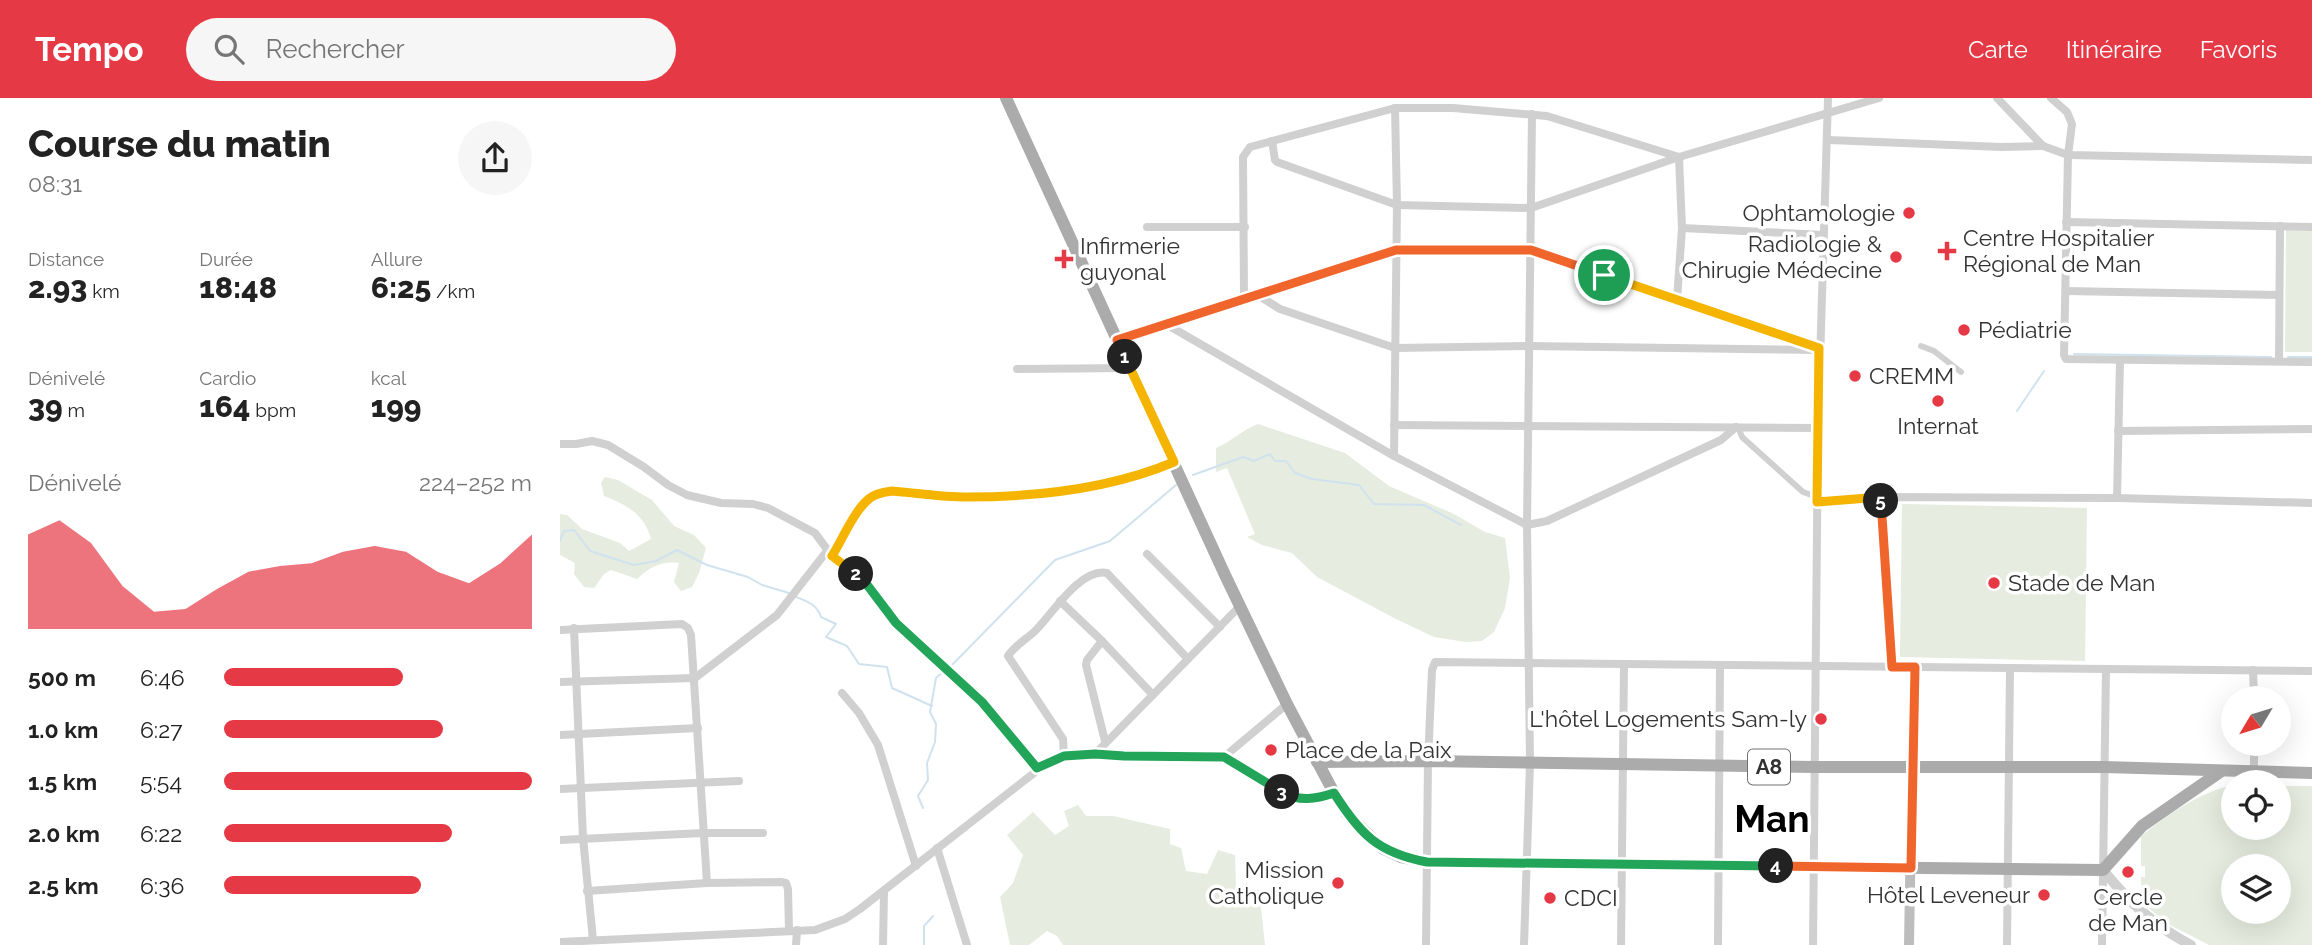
<!DOCTYPE html>
<html lang="fr">
<meta charset="utf-8">
<style>
:root{--surface:#fff;--page:#f6f6f6;--text:#222;--muted:#767676;--accent:#e63946}
body{margin:0;font-family:Raleway,sans-serif;background:var(--page);color:var(--text);height:100vh;display:flex;flex-direction:column;font-size:26px;white-space:nowrap}
*{box-sizing:border-box;margin:0}
p{font-size:23px;color:var(--muted)}
.icon{flex:none;width:38px;height:38px;fill:none;stroke:currentColor;stroke-width:2;stroke-linecap:round;stroke-linejoin:round}
.map{position:relative;flex:1;overflow:hidden}
.details{display:flex;flex-direction:column;background:var(--surface);width:560px}
.details>*{flex:none}
.needle{width:46px;rotate:232deg}
.tools{position:absolute;left:1661px;top:588px;display:grid;gap:14px}
.tools a{display:grid;place-items:center;width:70px;height:70px;border-radius:50%;background:var(--surface);box-shadow:0 7px 28px #0002;font-size:35px}
.pin{position:absolute;display:grid;place-items:center;width:60px;height:60px;color:#fff;margin:-30px;border:4px solid #fff;border-radius:50%;box-shadow:0 2px 7px #0007}
.km{position:absolute;width:35px;height:35px;margin:-18px;border-radius:50%;background:#222;color:#fff;font-size:19px;line-height:35px;text-align:center}
.round{display:grid;place-items:center;flex:none;width:74px;height:74px;border-radius:37px;background:var(--page)}
.summary{display:flex;align-items:center;justify-content:space-between;height:119px;padding:0 28px}
h1{font-size:38px;font-weight:800;line-height:52px}
.figures{display:grid;grid-template-columns:repeat(3,1fr);gap:10px;height:119px;padding:7px 28px}
.figures div{display:grid;align-content:center}
.figures b{font-size:30px;font-weight:800}
.figures small{font-size:19px;font-weight:400}
.figures p{font-size:19px}
.chart{height:196px;padding:14px 28px}
.chart p{display:flex;justify-content:space-between}
.chart svg{width:100%;height:126px;margin-top:7px;fill:var(--accent);opacity:.7}
ul{padding:0 28px;list-style:none;font-size:23px}
li{display:grid;grid-template-columns:112px 84px 1fr;align-items:center;height:52px}
li i{height:18px;border-radius:9px;background:var(--accent)}
header{display:flex;align-items:center;gap:42px;box-sizing:border-box;height:98px;padding:0 35px;background:var(--accent);color:#fff}
header strong{font-size:33px}
nav{display:flex;gap:38px;margin-inline-start:auto;font-size:24px}
.search{width:490px;height:63px;background:var(--page);display:flex;align-items:center;gap:18px;box-sizing:border-box;padding:0 24px;border-radius:38px;color:var(--muted);font-size:26px}
main{display:flex;flex:1;min-height:0}
.map>svg:first-child{display:block}
</style>
<header>
<strong>Tempo</strong>
<div class="search"><svg class="icon" aria-label="search" viewBox="0 0 24 24"><circle cx="10" cy="10" r="6"/><path d="M15 15l6 6"/></svg>Rechercher</div>
<nav><a>Carte</a><a>Itinéraire</a><a>Favoris</a></nav>
</header>
<main>
<section class="details">
<div class="summary"><div><h1>Course du matin</h1><p>08:31</p></div><a class="round"><svg class="icon" aria-label="share" viewBox="0 0 24 24"><path d="M12 15V3M7 8l5-5 5 5M5 13v7h14v-7"/></svg></a></div>
<div class="figures">
<div><p>Distance</p><b>2.93<small> km</small></b></div>
<div><p>Durée</p><b>18:48</b></div>
<div><p>Allure</p><b>6:25<small> /km</small></b></div>
</div>
<div class="figures">
<div><p>Dénivelé</p><b>39<small> m</small></b></div>
<div><p>Cardio</p><b>164<small> bpm</small></b></div>
<div><p>kcal</p><b>199</b></div>
</div>
<div class="chart"><p><span>Dénivelé</span>224–252 m</p>
<svg viewBox="0 0 160 44" preserveAspectRatio="none"><path d="M0 44V11L10 6L20 14L30 29L40 38L50 37L60 30L70 24L80 22L90 21L100 17L110 15L120 17L130 24L140 28L150 21L160 11V44z"/></svg>
</div>
<ul>
<li><b>500 m</b>6:46<i style="width:58%"></i></li>
<li><b>1.0 km</b>6:27<i style="width:71%"></i></li>
<li><b>1.5 km</b>5:54<i style="width:100%"></i></li>
<li><b>2.0 km</b>6:22<i style="width:74%"></i></li>
<li><b>2.5 km</b>6:36<i style="width:64%"></i></li>
</ul>
</section>
<div class="map">
<svg width="1752" height="847" viewBox="0 0 1752 847">
<rect width="100%" height="100%" fill="#fff"/>
<g fill="#e6ecdf" fill-rule="evenodd">
<path d="M1726 132 1752 133V254H1725Z"/>
<path d="M698 326 785 355 829 388 894 416 925 434 945 440 950 480 945 510 934 534 922 543 906 544 874 539 836 521 757 479 732 455 702 447 687 439 695 436 667 370 656 374V350C672 343 682 332 698 326Z"/>
<path d="M45 379 58 382 92 402 114 428 134 437 146 450 139 475 132 489 121 493 114 484 119 465C101 463 90 469 77 481L51 472 44 476 34 490 24 489 14 476 15 465 0 457V416L7 417 22 431 60 445 69 453 91 441C85 417 66 406 44 398L41 385Z"/>
<path d="M1342 406 1527 410 1525 563 1340 559Z"/>
<path d="M1673 687V730H1718L1719 688H1752V847H1649L1610 827 1582 805 1581 779H1585V768H1581V738C1609 716 1638 695 1673 687ZM1673 768H1718V814H1673Z"/>
<path d="M518 707 526 718H553L610 731V746L621 750 626 773 647 776 658 752 675 757 676 791 699 792 705 847H503L497 838 487 833 469 847H450L440 799 453 785 463 757 447 737 473 714 495 737 509 728 504 713Z"/>
</g>
<g fill="none" stroke-linecap="round" stroke-linejoin="round">
<g stroke="#cfe2ee" stroke-width="2">
<path d="M1514 256 1711 259"/>
<path d="M1728 259H1752"/>
<path d="M1457 313 1484 273"/>
<path d="M633 377 683 359 694 363 710 356 715 363H726L735 375 752 381 799 387 814 406 864 407 901 427"/>
<path d="M0 443 4 433 14 432 30 453 74 467 96 463 117 452 147 467 188 479 202 487 229 495"/>
<path d="M234 498C246 503 257 506 261 519L276 526 266 539 287 548 299 566 327 569 332 590 372 608"/>
<path d="M391 568 495 462 550 443 616 387"/>
<path d="M363 710 358 698 368 682 367 665 375 644 376 626 370 614 376 580 382 575"/>
<path d="M364 847V828L373 818"/>
</g>
<g stroke="#d0d0d0" stroke-width="6">
<path d="M1361 248 1374 253 1401 274"/>
<path d="M1178 329 1182 339 1243 394 1257 399"/>
</g>
<g stroke="#d0d0d0" stroke-width="8">
<path d="M1437 0 1483 48 1508 57 1752 62"/>
<path d="M1491 0 1507 14 1512 26 1508 57 1504 257 1506 261 1752 264"/>
<path d="M1269 42 1441 49 1483 48"/>
<path d="M712 43 715 62 717 64 837 107 971 110 1119 59 1319 0"/>
<path d="M1506 124 1752 129"/>
<path d="M587 129H685"/>
<path d="M1122 130 1263 137"/>
<path d="M1506 193 1719 197"/>
<path d="M696 196 720 211 835 250 970 248 1257 252"/>
<path d="M684 200 683 59 690 49 835 10H893L987 18 1119 59 1122 130 1117 202"/>
<path d="M604 225 834 358 967 427 987 423 1161 342 1176 329"/>
<path d="M557 242 836 152H971L1260 250"/>
<path d="M1719 263 1720 128"/>
<path d="M457 271 570 270"/>
<path d="M834 327 1258 330"/>
<path d="M1558 333 1752 331"/>
<path d="M0 346H16L32 343 48 347 84 369 108 387 127 397 161 405 193 406 208 410 255 435 272 458 308 488 336 525 423 604 477 670"/>
<path d="M834 358 837 107 835 10"/>
<path d="M1321 399 1332 569"/>
<path d="M1557 400 1560 262"/>
<path d="M1257 404 1328 399 1557 400 1752 405"/>
<path d="M587 456 660 529"/>
<path d="M272 458C282 442 295 411 310 400 316 395 325 394 332 393 426 401 525 402 614 364"/>
<path d="M500 503 542 543 593 597"/>
<path d="M14 530 23 740 33 842"/>
<path d="M0 532 122 526 128 530 131 537 147 785"/>
<path d="M542 543 527 562 526 567 545 643"/>
<path d="M1693 572 1694 600"/>
<path d="M0 584 135 580 217 517 267 453"/>
<path d="M282 595 299 615 318 647 356 768"/>
<path d="M0 637 138 630"/>
<path d="M1694 646V674"/>
<path d="M535 656 680 508"/>
<path d="M504 658 503 641 448 558C455 547 467 541 476 532 492 516 521 469 547 475L628 561"/>
<path d="M664 659 728 697C744 702 758 701 774 695"/>
<path d="M1352 669 1355 569"/>
<path d="M0 691 179 683"/>
<path d="M0 742 143 735H203"/>
<path d="M377 750 407 847"/>
<path d="M27 793 147 785 221 784 226 785 228 791 229 832"/>
<path d="M0 844 255 832 285 821 300 811 488 664C514 654 538 657 564 658 597 660 631 659 664 659L727 606"/>
<path d="M236 847 237 832"/>
<path d="M323 847 324 793"/>
<path d="M866 847 868 663 872 572 875 564 1752 573"/>
<path d="M964 847 970 665 967 427 972 16"/>
<path d="M1061 847 1064 566"/>
<path d="M1158 847 1160 567"/>
<path d="M1253 847 1258 330 1268 0"/>
<path d="M1447 847 1450 570"/>
<path d="M1542 847 1546 571"/>
</g>
<path stroke="#d0d0d0" stroke-width="10" d="M1543 772C1568 803 1595 829 1631 847"/>
<path stroke="#bdbdbd" stroke-width="10" d="M1349 847 1352 669"/>
<g stroke="#ababab" stroke-width="12">
<path d="M446 0 665 477 727 606 774 695 787 716 822 750 841 759 867 764 1543 772 1582 728 1660 674"/>
<path d="M757 664 868 663 1255 669H1544L1752 675"/>
</g>
</g>
<g fill="none" stroke-linecap="round" stroke-linejoin="round">
<defs>
<path id="split-1" d="M565 259 557 242 836 152H971L1044 177"/>
<path id="split-2" d="M296 476 272 458C282 442 295 411 310 400 316 395 325 394 332 393 357 395 382 399 407 399 477 399 550 391 614 364L565 259"/>
<path id="split-3" d="M296 476 308 488 336 525 422 604 477 670 504 658 535 656 564 658 664 659 722 694"/>
<path id="split-4" d="M722 694C739 704 756 701 774 695 800 736 818 755 867 764L1216 768"/>
<path id="split-5" d="M1216 768 1351 770 1355 569H1332L1321 403"/>
<path id="split-6" d="M1044 177 1259 250 1257 404 1321 399V403"/>
</defs>
<use href="#split-1" stroke="#fff" stroke-width="14"/>
<use href="#split-2" stroke="#fff" stroke-width="14"/>
<use href="#split-3" stroke="#fff" stroke-width="14"/>
<use href="#split-4" stroke="#fff" stroke-width="14"/>
<use href="#split-5" stroke="#fff" stroke-width="14"/>
<use href="#split-6" stroke="#fff" stroke-width="14"/>
<use href="#split-1" stroke="#f0652b" stroke-width="9"/>
<use href="#split-2" stroke="#f5b400" stroke-width="9"/>
<use href="#split-3" stroke="#22a559" stroke-width="9"/>
<use href="#split-4" stroke="#22a559" stroke-width="9"/>
<use href="#split-5" stroke="#f0652b" stroke-width="9"/>
<use href="#split-6" stroke="#f5b400" stroke-width="9"/>
</g>
<g fill="#e63946" stroke="#fff" stroke-width="2.5">
<circle cx="1349" cy="115" r="7"/>
<path d="M1383.5 142.5h7v7h7v7h-7v7h-7v-7h-7v-7h7z"/>
<circle cx="1336" cy="159" r="7"/>
<path d="M500.5 150.5h7v7h7v7h-7v7h-7v-7h-7v-7h7z"/>
<circle cx="1404" cy="232" r="7"/>
<circle cx="1295" cy="278" r="7"/>
<circle cx="1378" cy="303" r="7"/>
<circle cx="1434" cy="485" r="7"/>
<circle cx="1261" cy="621" r="7"/>
<circle cx="711" cy="652" r="7"/>
<circle cx="1568" cy="774" r="7"/>
<circle cx="778" cy="785" r="7"/>
<circle cx="1484" cy="797" r="7"/>
<circle cx="990" cy="800" r="7"/>
</g>
<g text-anchor="middle" stroke-width="7" stroke-linejoin="round" paint-order="stroke">
<rect fill="#fff" stroke="#707070" stroke-width="2" x="1188" y="651.5" width="42" height="35" rx="5"/>
<g font-size="21" font-weight="bold" fill="#333">
<text x="1209" y="676">A8</text>
</g>
<g font-size="23" fill="#333" stroke="#fff" text-anchor="start">
<text x="1335" y="123" text-anchor="end">Ophtamologie</text>
<text x="1403" y="148">Centre Hospitalier<tspan x="1403" dy="26">Régional de Man</tspan></text>
<text x="1322" y="154" text-anchor="end">Radiologie &amp;<tspan x="1322" dy="26">Chirugie Médecine</tspan></text>
<text x="520" y="156">Infirmerie<tspan x="520" dy="26">guyonal</tspan></text>
<text x="1418" y="240">Pédiatrie</text>
<text x="1309" y="286">CREMM</text>
<text x="1378" y="336" text-anchor="middle">Internat</text>
<text x="1448" y="493">Stade de Man</text>
<text x="1247" y="629" text-anchor="end">L'hôtel Logements Sam-ly</text>
<text x="725" y="660">Place de la Paix</text>
<text x="764" y="780" text-anchor="end">Mission<tspan x="764" dy="26">Catholique</tspan></text>
<text x="1470" y="805" text-anchor="end">Hôtel Leveneur</text>
<text x="1568" y="807" text-anchor="middle">Cercle<tspan x="1568" dy="26">de Man</tspan></text>
<text x="1004" y="808">CDCI</text>
</g>
<g font-size="37" font-weight="bold" fill="#000" stroke="#fff">
<text x="1212" y="734">Man</text>
</g>
</g>
</svg>
<div class="tools">
<a><svg class="needle" viewBox="-14 -14 28 28"><path d="M0-13l5 13h-10z" fill="#e53935"/><path d="M0 13l5-13h-10z" fill="#767676"/></svg></a>
<a><svg class="icon" aria-label="locate" viewBox="0 0 24 24"><circle cx="12" cy="12" r="6"/><path d="M12 2v4M12 18v4M2 12h4M18 12h4"/></svg></a>
<a><svg class="icon" aria-label="layers" viewBox="0 0 24 24"><path d="M12 4l9 5-9 5-9-5zM3 14l9 5 9-5"/></svg></a>
</div>
<div class="pin" style="left:1044px;top:177px;background:#1e9e55"><svg class="icon" aria-label="arrive" viewBox="0 0 24 24"><path d="M6 21V4h12l-3 4 3 4H6"/></svg></div>
<b class="km" style="left:565px;top:259px">1</b>
<b class="km" style="left:296px;top:476px">2</b>
<b class="km" style="left:722px;top:694px">3</b>
<b class="km" style="left:1216px;top:768px">4</b>
<b class="km" style="left:1321px;top:403px">5</b>
</div>
</main>
